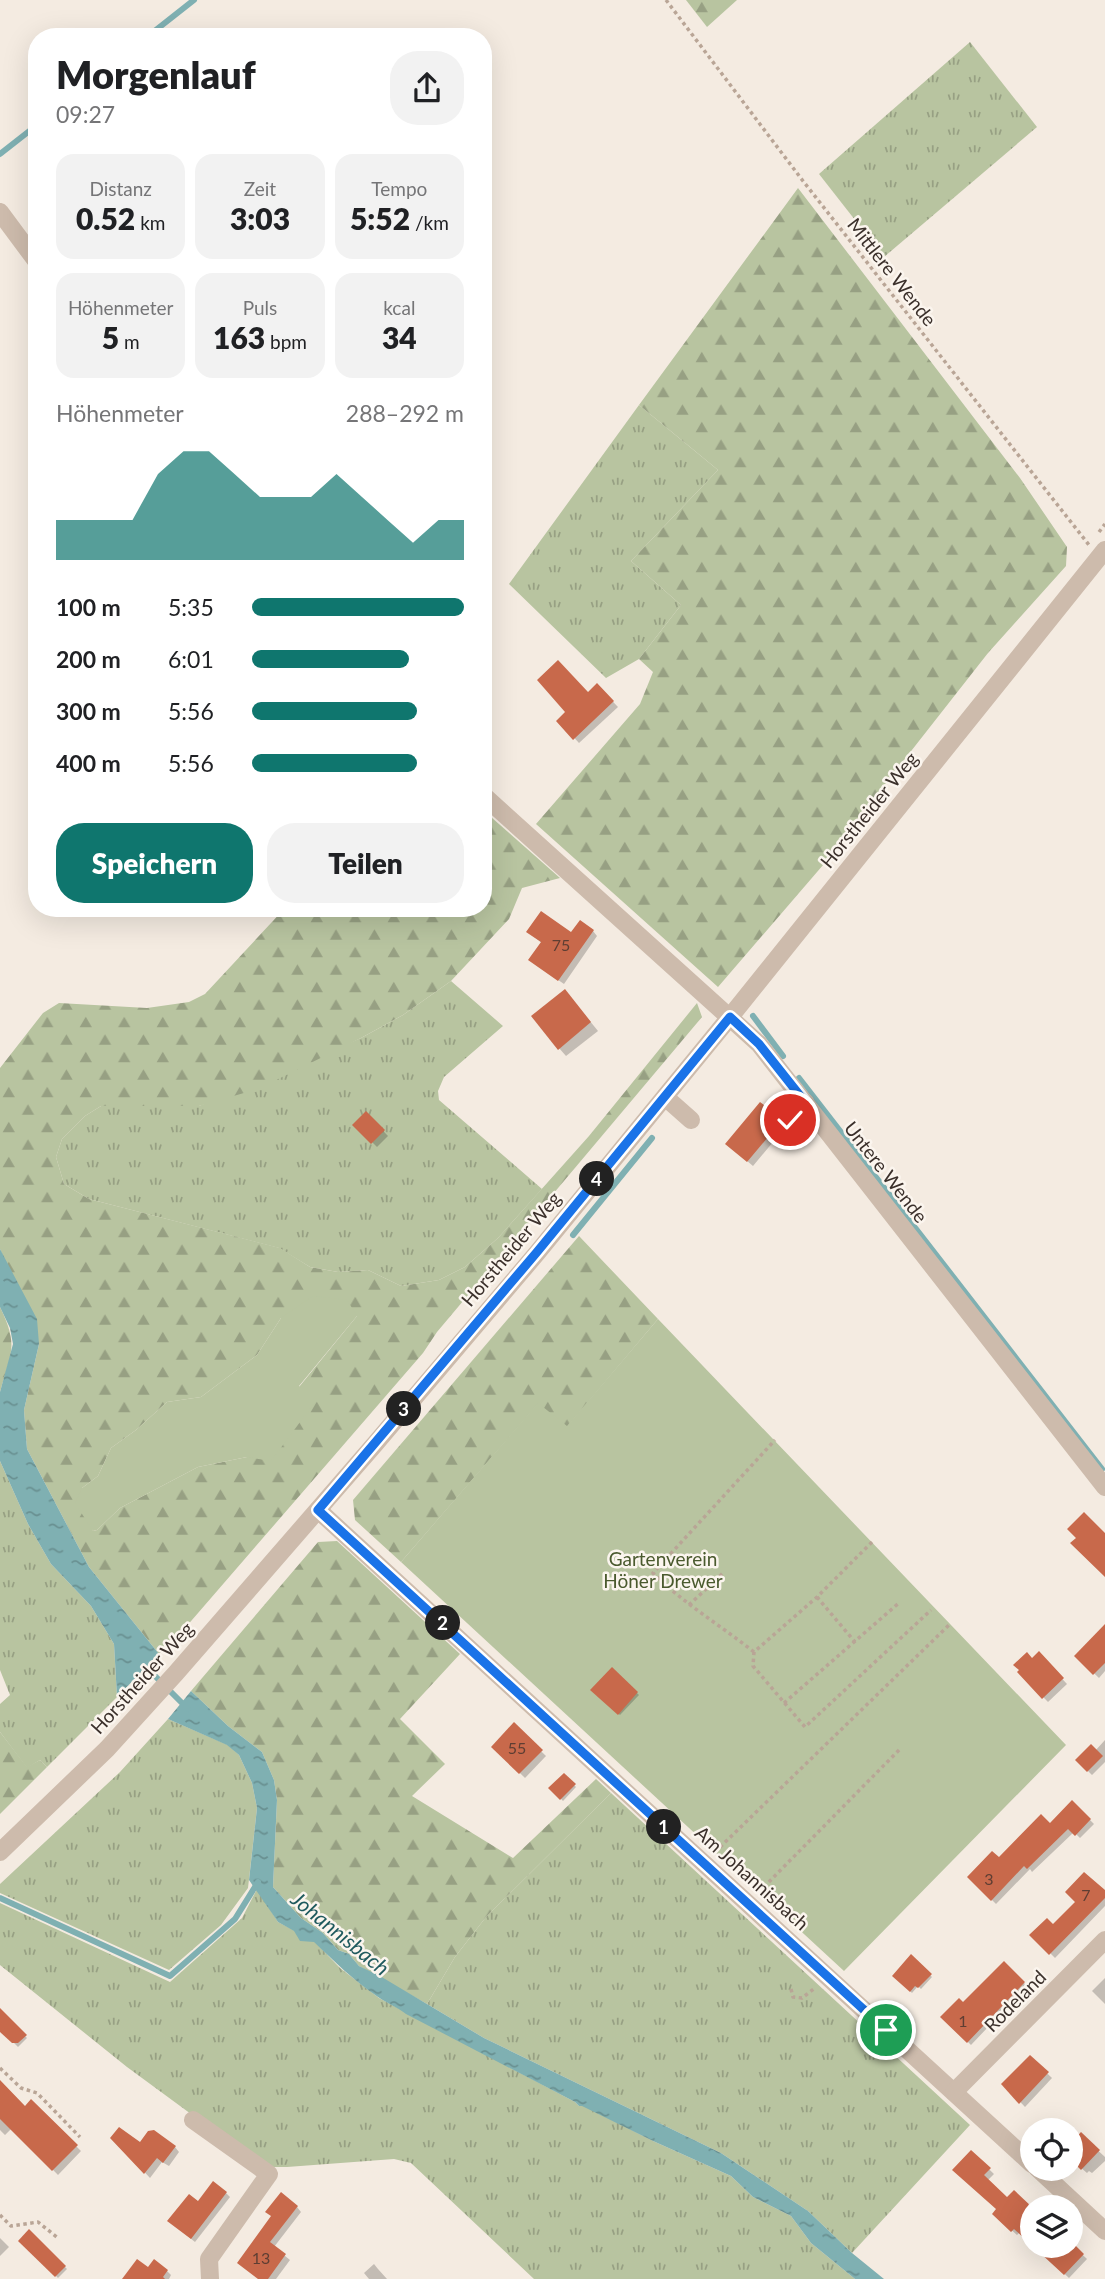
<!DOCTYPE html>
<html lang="de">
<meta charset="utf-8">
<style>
:root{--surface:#fff;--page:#f2f2f2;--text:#202124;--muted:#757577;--accent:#0f766e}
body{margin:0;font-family:Lato,sans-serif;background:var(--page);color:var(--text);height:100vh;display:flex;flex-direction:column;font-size:26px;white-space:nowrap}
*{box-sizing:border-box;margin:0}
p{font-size:23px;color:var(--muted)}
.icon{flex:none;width:38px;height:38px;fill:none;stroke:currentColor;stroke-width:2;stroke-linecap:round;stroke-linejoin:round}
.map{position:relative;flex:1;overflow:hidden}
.sheet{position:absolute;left:28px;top:28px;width:464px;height:889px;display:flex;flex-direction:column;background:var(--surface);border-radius:28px;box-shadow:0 7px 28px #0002}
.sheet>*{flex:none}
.fabs{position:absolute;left:1020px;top:2118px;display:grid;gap:14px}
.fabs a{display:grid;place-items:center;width:63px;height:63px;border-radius:50%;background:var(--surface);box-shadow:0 7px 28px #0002;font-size:35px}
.pin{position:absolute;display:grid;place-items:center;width:60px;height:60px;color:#fff;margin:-30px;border:4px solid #fff;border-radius:50%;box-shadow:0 2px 7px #0007}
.km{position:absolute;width:35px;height:35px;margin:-18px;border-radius:50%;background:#222;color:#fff;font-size:19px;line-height:35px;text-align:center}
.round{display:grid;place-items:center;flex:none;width:74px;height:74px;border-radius:28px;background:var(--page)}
.head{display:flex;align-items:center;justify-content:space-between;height:119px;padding:0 28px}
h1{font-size:38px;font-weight:800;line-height:52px}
.figures{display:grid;grid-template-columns:repeat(3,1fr);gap:10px;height:119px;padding:7px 28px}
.figures div{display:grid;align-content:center;border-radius:18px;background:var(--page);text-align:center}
.figures b{font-size:30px;font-weight:800}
.figures small{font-size:19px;font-weight:400}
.figures p{font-size:19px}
.chart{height:196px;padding:14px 28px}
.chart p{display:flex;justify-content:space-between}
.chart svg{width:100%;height:126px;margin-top:7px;fill:var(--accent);opacity:.7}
.primary-button{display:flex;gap:14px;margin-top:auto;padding:14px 28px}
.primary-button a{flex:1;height:80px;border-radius:28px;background:var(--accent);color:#fff;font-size:28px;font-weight:800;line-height:80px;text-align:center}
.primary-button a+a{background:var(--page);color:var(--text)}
ul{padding:0 28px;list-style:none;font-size:23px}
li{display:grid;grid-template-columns:112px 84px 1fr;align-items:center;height:52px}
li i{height:18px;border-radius:9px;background:var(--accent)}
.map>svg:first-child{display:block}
</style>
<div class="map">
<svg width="1105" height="2279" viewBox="0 0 1105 2279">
<defs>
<pattern id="grass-tufts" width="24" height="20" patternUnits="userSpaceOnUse" patternTransform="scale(1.75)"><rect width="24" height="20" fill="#b8c4a0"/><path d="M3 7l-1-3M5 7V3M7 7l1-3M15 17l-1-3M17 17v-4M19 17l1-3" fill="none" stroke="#97a083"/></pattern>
<pattern id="forest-firs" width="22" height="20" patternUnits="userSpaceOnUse" patternTransform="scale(1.75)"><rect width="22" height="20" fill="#b8c4a0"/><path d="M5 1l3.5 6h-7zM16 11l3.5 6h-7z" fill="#97a083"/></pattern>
<pattern id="water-ripples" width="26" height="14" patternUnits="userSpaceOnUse" patternTransform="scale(1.75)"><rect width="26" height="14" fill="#7fb0b2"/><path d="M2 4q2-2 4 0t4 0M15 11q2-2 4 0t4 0" fill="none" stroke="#699091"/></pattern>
</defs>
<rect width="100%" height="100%" fill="#f4ebe1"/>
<g fill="url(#grass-tufts)">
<path d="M970 42 1037 127 884 257 819 174Z"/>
<path d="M639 405 718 470 631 561 681 605 639 659 606 678 509 584Z"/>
<path d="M451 981 503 1026 444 1077 438 1091 439 1100 542 1189 498 1238 465 1267 439 1280 401 1286 368 1270 338 1272 310 1267 279 1248 89 1199 64 1184 56 1157 62 1139 85 1116 101 1106H199L361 1038 403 1015Z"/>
<path d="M0 1461 28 1524 51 1564 91 1606 114 1644 117 1697 47 1767 40 1760 27 1768 0 1732V1704L10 1695 0 1670Z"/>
<path d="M168 1719 228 1745 239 1755 252 1783 257 1808 248 1888 221 1925 169 1970 0 1893V1884L120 1772Z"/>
<path d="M611 1793 970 2125 852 2253 808 2211 721 2153 484 2038 427 2004 455 1957 486 1917Z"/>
<path d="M257 1889 278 1922 314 1941 340 1968 379 1998 575 2102 579 2106 582 2105 653 2141 731 2176 753 2197 791 2216 811 2243 855 2279H534L411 2163 394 2159 287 2167H263L127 2067 0 1965V1903L170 1982 242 1918Z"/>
</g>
<g fill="url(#forest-firs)" fill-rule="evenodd">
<path d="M686 0H737L707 27Z"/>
<path d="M798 188 1020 478 1067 547 1066 566 988 653 879 792 848 836 718 987 536 824 640 704 653 672 639 659 681 605 631 561 718 470 639 405Z"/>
<path d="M483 810 560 878 522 888 509 919 451 981 403 1015 361 1038 258 1089 199 1106H101L85 1116 62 1139 56 1157 64 1184 89 1199 280 1248 310 1267 338 1272 368 1270 401 1286 439 1280 465 1267 498 1238 589 1136 697 1003 702 1017 437 1332 423 1353 179 1635 159 1654 89 1567 27 1449 24 1410 39 1344 0 1249V1068L43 1013 59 1003 147 1008 189 1002 205 994 285 908H483ZM357 1316 299 1387 247 1457 198 1467 120 1508 97 1530 93 1531 82 1488 98 1476 111 1448 136 1430 167 1402 201 1397 257 1355 281 1318Z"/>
<path d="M579 1236 658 1319 567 1427 538 1404 401 1562 355 1520 353 1500Z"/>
<path d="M0 1307C19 1346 11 1353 0 1392Z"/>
<path d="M337 1541 460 1654 400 1719 445 1764 412 1796 513 1858 596 1779 611 1793 486 1917 455 1957 427 2004 359 1966 349 1954 338 1950 323 1933 301 1918 273 1887 277 1800 274 1780 262 1752 228 1726 191 1691 318 1542Z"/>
<path d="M0 1732 27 1767 40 1760 47 1767 0 1814Z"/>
</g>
<g fill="#b8c4a0">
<path d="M313 1296 347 1300 357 1316 299 1386 315 1402 271 1461 247 1457 198 1467 120 1508 97 1530 93 1531 75 1503 82 1488 98 1476 111 1448 136 1430 167 1402 201 1397 257 1355 281 1318Z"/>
<path d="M658 1319 1066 1745 844 1971 401 1562 538 1403 567 1426Z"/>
</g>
<g fill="url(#water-ripples)">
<path d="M0 1249 37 1319 39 1344 24 1410 27 1449 89 1567 159 1654 117 1697 114 1644 91 1606 51 1564 28 1524 0 1461V1392L13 1344 10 1328 0 1307Z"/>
<path d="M191 1691 228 1726 262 1752 274 1780 277 1800 273 1887 301 1918 323 1933 338 1950 349 1954 359 1966 380 1976 484 2038 721 2153 808 2211 852 2253 884 2279H855L811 2243 791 2216 753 2197 731 2176 653 2141 582 2106H579L575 2102 406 2014C397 2007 387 2003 378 1997 354 1981 334 1961 314 1942L300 1941 294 1931 278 1922 249 1880 257 1808 252 1783 239 1755 227 1745 168 1719Z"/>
</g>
<g fill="#0003">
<path d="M597 685 618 707 579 743 559 721Z"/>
<path d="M593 931 597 936 564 984 535 964 542 943 533 936Z"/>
<path d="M572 999 598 1031 566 1056 559 1048Z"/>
<path d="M366 1113 388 1136 377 1147 355 1125Z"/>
<path d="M772 1113 776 1118 771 1125 774 1128 772 1130 778 1136 753 1166 732 1148Z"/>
<path d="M1105 1640V1671L1099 1678 1076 1656Z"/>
<path d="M1039 1654 1067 1684 1048 1702 1019 1672Z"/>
<path d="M612 1669 639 1695 620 1715 593 1690Z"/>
<path d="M514 1725 546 1756 525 1778 493 1747Z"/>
<path d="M1105 1740V1762L1092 1775 1077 1760 1095 1751Z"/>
<path d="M564 1775 576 1787 563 1801 551 1788Z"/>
<path d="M1072 1802 1094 1824 1080 1838 1074 1832 1032 1872 1030 1869 996 1904 969 1877 1050 1825Z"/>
<path d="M1105 1893V1906L1055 1958 1032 1935 1053 1926Z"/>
<path d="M911 1957 932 1977 921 1989 918 1986 912 1993 894 1975Z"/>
<path d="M1004 1963 1027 1986 971 2045 943 2017 963 2005Z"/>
<path d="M1105 1978V2004L1092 1991Z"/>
<path d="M0 2011 27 2038 18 2047 0 2029Z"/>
<path d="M1030 2057 1052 2078 1025 2107 1003 2084Z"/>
<path d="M0 2083 25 2108 31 2102 81 2151 58 2175 12 2128 5 2135 0 2130Z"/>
<path d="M1081 2135 1105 2157V2161L1092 2173 1089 2171 1087 2173 1071 2159V2146Z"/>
<path d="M113 2138 175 2147 179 2152 169 2166 162 2162 150 2178Z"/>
<path d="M971 2152 994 2174 987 2181 1008 2199 1014 2192 1032 2209V2244L1020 2232 1017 2235 998 2218V2210Z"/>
<path d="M226 2193 230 2197 195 2242 174 2225 198 2203Z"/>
<path d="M297 2207 301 2212 274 2247 290 2260 276 2279H259L244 2267Z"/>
<path d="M29 2232 67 2269 58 2278 21 2241Z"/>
<path d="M0 2238 9 2247 0 2256Z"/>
<path d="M1071 2244 1087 2259 1069 2278 1034 2245Z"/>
<path d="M374 2264 378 2269 387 2279H369L364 2273Z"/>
<path d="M149 2269 167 2271 171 2275 169 2279H124Z"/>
</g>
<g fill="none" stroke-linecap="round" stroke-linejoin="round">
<g stroke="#7fb0b2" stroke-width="6">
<path d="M147 37 194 0"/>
<path d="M0 154 37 125"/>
<path d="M753 1016 783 1056"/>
<path d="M799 1078 1102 1469"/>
<path d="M573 1235 652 1138"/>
<path d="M142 1663 188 1709"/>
<path d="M0 1898 170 1976 235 1919 258 1882"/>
</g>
</g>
<g fill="#c8694b">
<path d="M558 660 588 692 597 683 614 701 573 740 556 721 565 712 537 680Z"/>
<path d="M541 911 571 932 580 920 594 930 558 981 528 960 541 942 526 932Z"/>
<path d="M565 989 591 1022 558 1050 531 1016Z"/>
<path d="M760 1102 773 1112 767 1119 770 1122 768 1125 774 1130 747 1162 725 1144Z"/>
<path d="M366 1111 385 1130 371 1144 352 1125Z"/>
<path d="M1084 1512 1105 1533V1577L1070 1543 1076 1538 1067 1529Z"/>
<path d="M1105 1624V1663L1093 1675 1074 1656Z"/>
<path d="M1039 1651 1064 1678 1042 1699 1017 1672 1019 1670 1013 1665 1027 1652 1032 1658Z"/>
<path d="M612 1667 638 1692 618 1715 590 1690Z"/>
<path d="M514 1722 543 1750 519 1774 491 1747Z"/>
<path d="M1091 1744 1103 1756 1087 1772 1075 1760Z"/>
<path d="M564 1773 576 1784 560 1800 548 1788Z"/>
<path d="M1072 1800 1091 1819 1075 1836 1068 1829 1027 1869 1024 1866 991 1901 967 1877 992 1851 999 1857 1041 1814 1050 1823Z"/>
<path d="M1084 1872 1105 1890V1898L1049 1955 1029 1935 1047 1918 1053 1924 1075 1902 1065 1892Z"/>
<path d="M911 1954 932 1974 918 1988 915 1986 910 1992 892 1976Z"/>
<path d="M1004 1961 1025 1982 967 2043 940 2017 959 1998 963 2002Z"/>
<path d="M0 2008 27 2035 18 2043H12L0 2032Z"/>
<path d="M1030 2055 1049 2072 1019 2104 1001 2084Z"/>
<path d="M0 2080 25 2106 31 2099 78 2145 52 2171 0 2119Z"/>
<path d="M119 2127 140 2142 148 2131 154 2130 176 2146 163 2163 157 2158 144 2174 110 2138Z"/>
<path d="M1081 2132 1100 2150 1081 2170 1071 2160V2143Z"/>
<path d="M971 2150 991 2168 984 2175 1007 2197 1014 2190 1032 2207V2245H1075L1084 2254 1064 2275 1014 2229 1011 2232 992 2214 996 2209 952 2170Z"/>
<path d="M213 2181 227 2192 191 2239 167 2221 189 2194 198 2201Z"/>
<path d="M281 2192 298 2206 270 2242 286 2254 268 2279H258L237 2263 271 2216 265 2212Z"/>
<path d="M29 2229 66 2266 55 2277 18 2241Z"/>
<path d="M137 2259 148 2267 154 2259 168 2270 163 2277 165 2279H122Z"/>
</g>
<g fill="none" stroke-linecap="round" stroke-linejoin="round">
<g stroke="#b9a596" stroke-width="3.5" stroke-dasharray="3.5 3.5" stroke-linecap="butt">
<path d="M666 0 803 181 1089 545"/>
<path d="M1099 532 1105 524"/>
<path d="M872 1542 817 1597 754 1652 753 1666 805 1727 931 1610"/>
<path d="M817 1597 855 1642"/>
<path d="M689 1605 723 1573"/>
<path d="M754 1652C720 1625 683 1603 653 1573L775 1440"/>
<path d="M784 1703 900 1602"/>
<path d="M715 1852 950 1624"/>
<path d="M759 1892 900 1749"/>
<path d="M791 1989 793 1997 802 1998 815 1988"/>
<path d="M0 2068 21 2088 37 2093 80 2137"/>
<path d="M0 2215 11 2226 38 2222 58 2238"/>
</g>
<g stroke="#cdbbac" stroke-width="18">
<path d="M0 212 37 262"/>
<path d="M483 795 759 1044 1105 1487"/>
<path d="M665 1097 691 1120"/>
<path d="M790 1120 805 1102"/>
<path d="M318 1510 1032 2164"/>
<path d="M0 1852 107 1749 176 1673 375 1444 537 1253 730 1017 1105 550"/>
<path d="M954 2092 1105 1940"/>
<path d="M193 2120 269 2174 209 2259 210 2279"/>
<path d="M1037 2168 1105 2231"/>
</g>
</g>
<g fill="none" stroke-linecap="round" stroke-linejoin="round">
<defs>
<path id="route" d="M790 1120 805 1102 759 1044 730 1017 537 1252 318 1510 886 2030"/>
</defs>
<use href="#route" stroke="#fff" stroke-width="14"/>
<use href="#route" stroke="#1a73e8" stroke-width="9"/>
</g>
<g text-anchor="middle" stroke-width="5" stroke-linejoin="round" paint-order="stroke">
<g font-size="16" fill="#5e3e33">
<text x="561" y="951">75</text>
<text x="517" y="1754">55</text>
<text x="989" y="1885">3</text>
<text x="1086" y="1901">7</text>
<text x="963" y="2027">1</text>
<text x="261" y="2264">13</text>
</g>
<g font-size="19" fill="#3b302b" stroke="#fbf5ee">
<text transform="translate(892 272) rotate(52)" y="7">Mittlere Wende</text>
<text transform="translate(869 810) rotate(-51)" y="7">Horstheider Weg</text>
<text transform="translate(886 1172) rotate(52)" y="7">Untere Wende</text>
<text transform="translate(511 1249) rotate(-50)" y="7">Horstheider Weg</text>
<text transform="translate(142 1678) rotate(-48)" y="7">Horstheider Weg</text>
<text transform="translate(752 1878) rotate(42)" y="7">Am Johannisbach</text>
<text transform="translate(1015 2001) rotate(-45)" y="7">Rodeland</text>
</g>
<g font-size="19" fill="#4a5a2e" stroke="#fbf5ee">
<text x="663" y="1566">Gartenverein<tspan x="663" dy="22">Höner Drewer</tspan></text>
</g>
<g font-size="21" font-style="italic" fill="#1f5a5e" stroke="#fbf5ee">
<text transform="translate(340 1934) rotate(39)" y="7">Johannisbach</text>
</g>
</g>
</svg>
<div class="fabs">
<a><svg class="icon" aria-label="locate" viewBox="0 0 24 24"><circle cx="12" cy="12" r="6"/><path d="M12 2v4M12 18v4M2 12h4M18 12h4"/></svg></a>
<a><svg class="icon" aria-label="layers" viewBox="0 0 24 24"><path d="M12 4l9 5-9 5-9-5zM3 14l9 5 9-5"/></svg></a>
</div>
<div class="pin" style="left:886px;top:2030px;background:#1e9e55"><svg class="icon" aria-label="arrive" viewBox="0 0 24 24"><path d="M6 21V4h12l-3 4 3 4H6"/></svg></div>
<div class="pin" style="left:790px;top:1120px;background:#d93025"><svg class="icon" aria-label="check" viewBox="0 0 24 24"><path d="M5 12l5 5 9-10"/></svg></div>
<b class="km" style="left:664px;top:1827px">1</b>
<b class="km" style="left:443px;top:1623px">2</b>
<b class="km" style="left:404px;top:1409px">3</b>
<b class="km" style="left:597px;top:1179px">4</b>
<section class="sheet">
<div class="head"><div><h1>Morgenlauf</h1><p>09:27</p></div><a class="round"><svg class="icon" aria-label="share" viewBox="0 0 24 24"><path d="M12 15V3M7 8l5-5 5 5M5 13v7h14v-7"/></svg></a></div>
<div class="figures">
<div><p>Distanz</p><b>0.52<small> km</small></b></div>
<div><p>Zeit</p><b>3:03</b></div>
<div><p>Tempo</p><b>5:52<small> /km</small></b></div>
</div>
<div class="figures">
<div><p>Höhenmeter</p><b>5<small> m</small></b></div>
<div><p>Puls</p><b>163<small> bpm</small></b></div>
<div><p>kcal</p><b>34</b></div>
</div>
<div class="chart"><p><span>Höhenmeter</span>288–292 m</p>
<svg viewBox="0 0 160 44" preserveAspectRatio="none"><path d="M0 44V30L10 30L20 30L30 30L40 14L50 6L60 6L70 14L80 22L90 22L100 22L110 14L120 22L130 30L140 38L150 30L160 30V44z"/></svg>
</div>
<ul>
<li><b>100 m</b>5:35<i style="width:100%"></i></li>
<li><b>200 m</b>6:01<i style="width:74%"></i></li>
<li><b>300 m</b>5:56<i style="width:78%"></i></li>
<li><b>400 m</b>5:56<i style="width:78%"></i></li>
</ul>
<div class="primary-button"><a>Speichern</a><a>Teilen</a></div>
</section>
</div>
